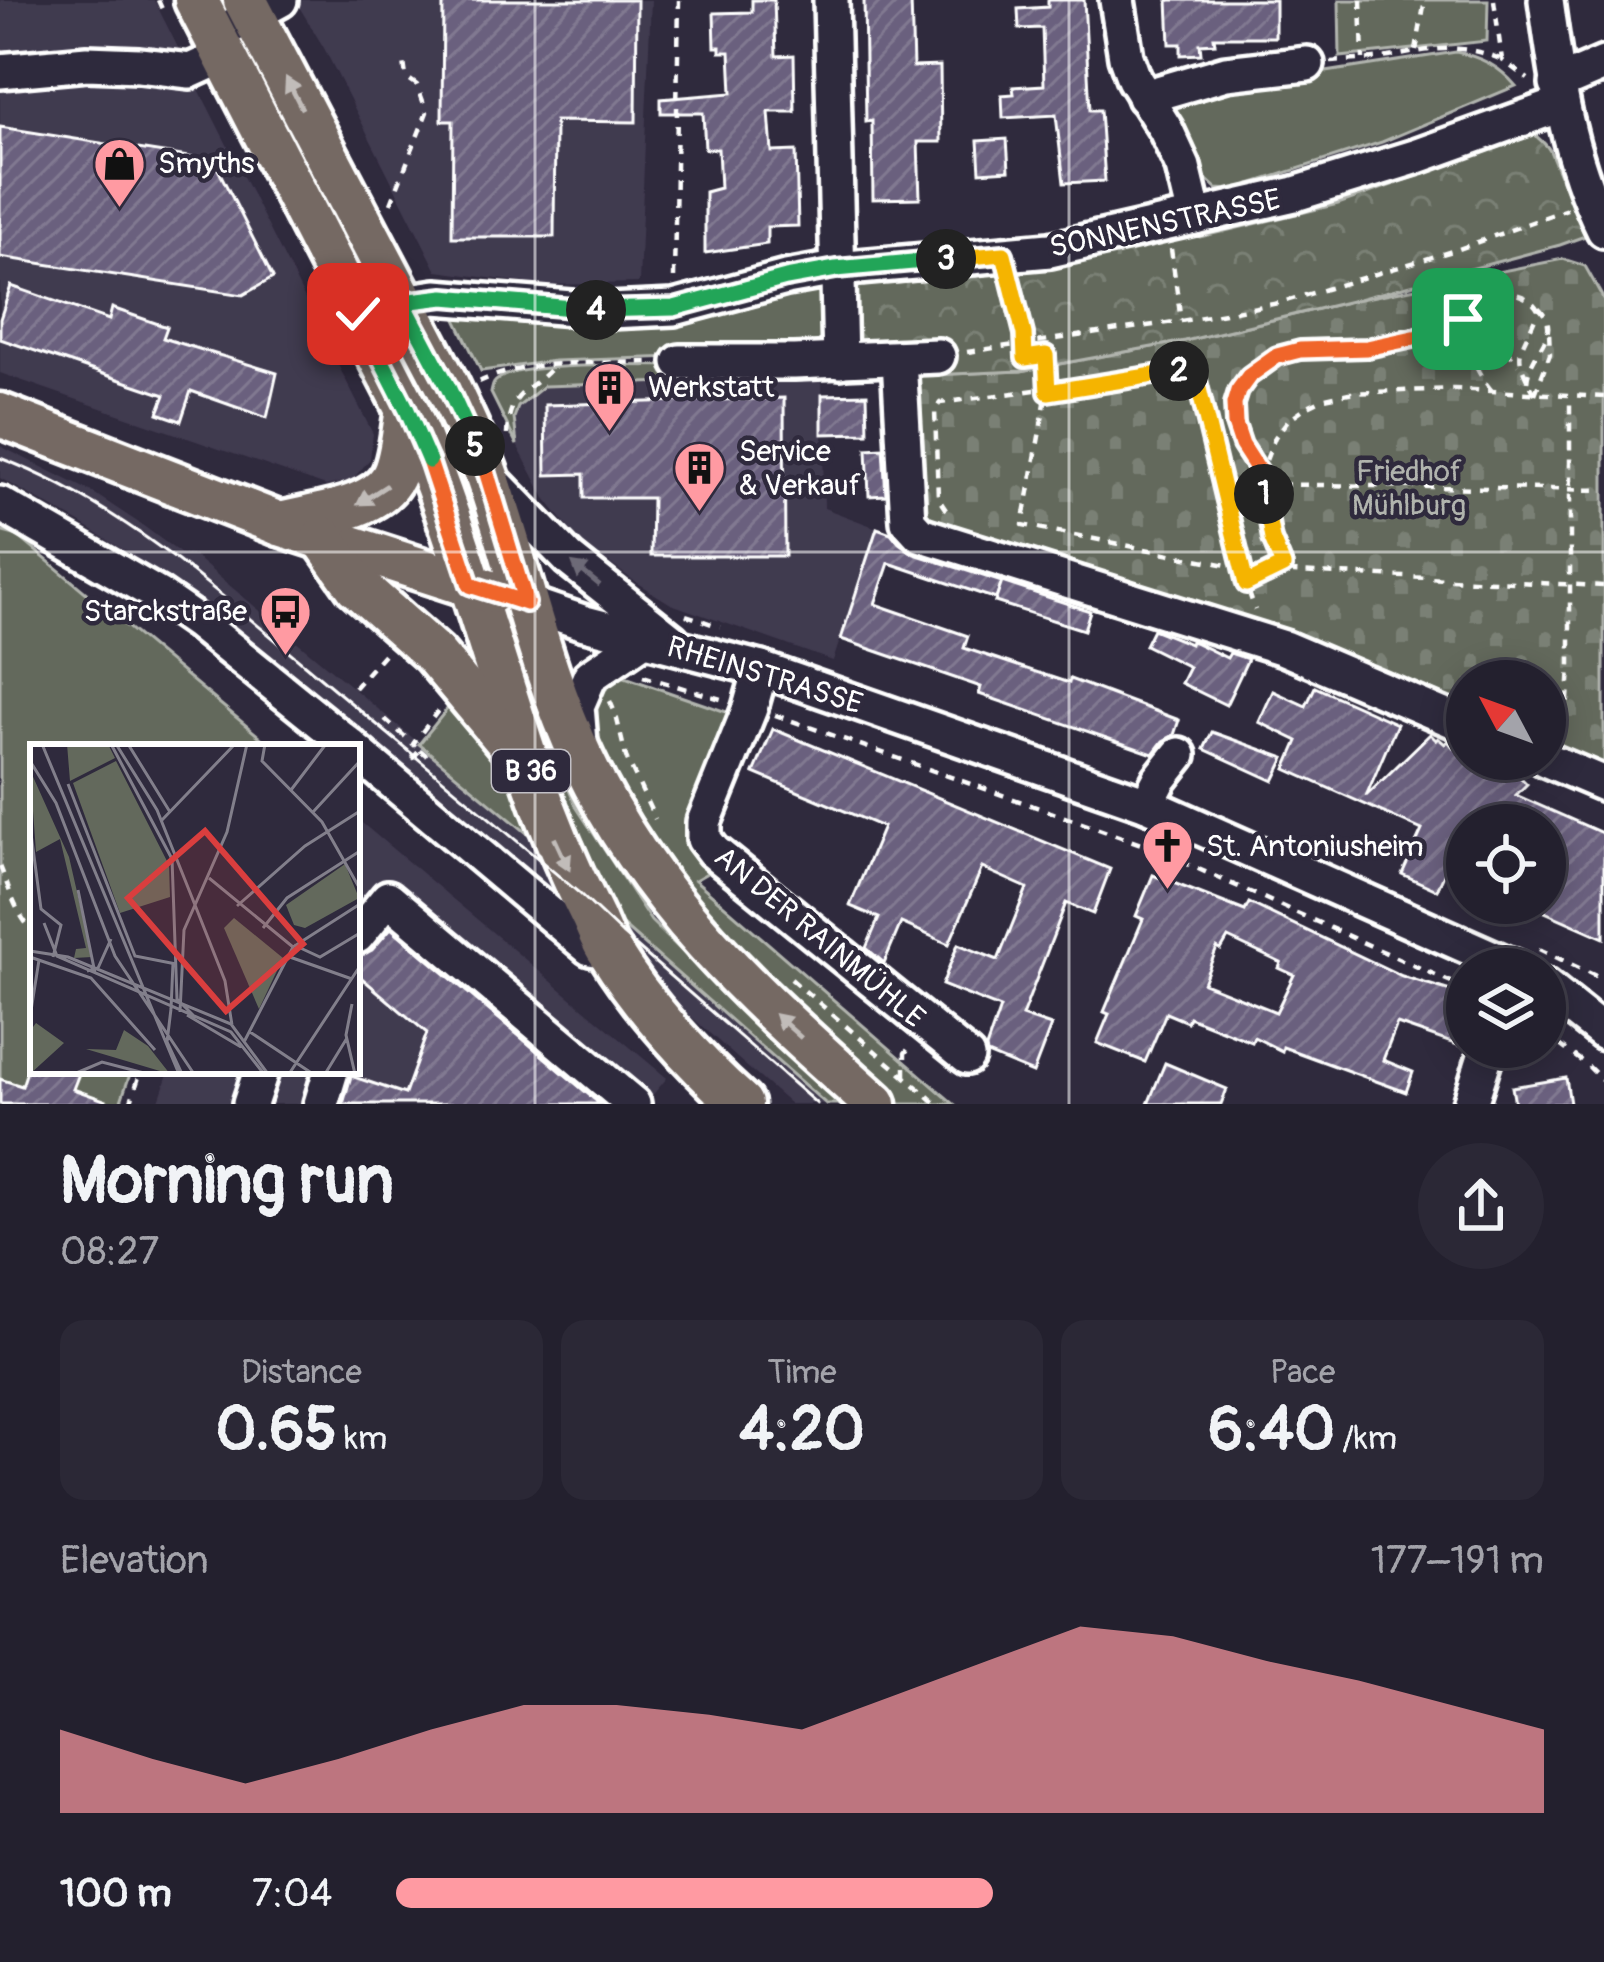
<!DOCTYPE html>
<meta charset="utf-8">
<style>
:root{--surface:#23202e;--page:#2b2836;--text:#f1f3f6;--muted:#a3a3aa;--line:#403e4a;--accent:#ff9aa2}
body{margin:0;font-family:Pangolin,sans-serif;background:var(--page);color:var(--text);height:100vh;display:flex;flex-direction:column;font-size:45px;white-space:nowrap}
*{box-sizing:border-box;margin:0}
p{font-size:39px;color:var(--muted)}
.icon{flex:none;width:66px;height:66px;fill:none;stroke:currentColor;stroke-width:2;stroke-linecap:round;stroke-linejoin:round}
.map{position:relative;height:1104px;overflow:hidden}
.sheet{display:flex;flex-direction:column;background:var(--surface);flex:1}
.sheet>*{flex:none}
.needle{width:78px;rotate:311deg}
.controls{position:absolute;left:1446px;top:660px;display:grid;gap:24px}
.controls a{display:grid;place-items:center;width:120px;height:120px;border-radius:50%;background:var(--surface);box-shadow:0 6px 30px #0003,0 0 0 3px var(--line);font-size:60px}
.pin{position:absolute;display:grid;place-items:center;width:102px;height:102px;color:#fff;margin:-51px;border-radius:24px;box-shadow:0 6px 18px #0006}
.km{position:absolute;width:60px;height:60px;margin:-30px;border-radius:50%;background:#222;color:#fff;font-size:33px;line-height:60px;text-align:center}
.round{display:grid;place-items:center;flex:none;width:126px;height:126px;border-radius:63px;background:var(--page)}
.overview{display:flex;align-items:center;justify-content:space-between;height:204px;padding:0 60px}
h1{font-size:66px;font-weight:800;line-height:90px}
.metrics{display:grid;grid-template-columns:repeat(3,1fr);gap:18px;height:204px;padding:12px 60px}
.metrics div{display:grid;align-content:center;border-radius:24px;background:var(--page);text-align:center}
.metrics b{font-size:60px;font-weight:800}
.metrics small{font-size:33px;font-weight:400}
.metrics p{font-size:33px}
.chart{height:336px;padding:24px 60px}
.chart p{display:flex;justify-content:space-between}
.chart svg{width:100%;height:216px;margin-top:12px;fill:var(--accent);opacity:.7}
ul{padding:0 60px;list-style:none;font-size:39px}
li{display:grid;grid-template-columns:192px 144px 1fr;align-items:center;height:90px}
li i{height:30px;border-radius:15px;background:var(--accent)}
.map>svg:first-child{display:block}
</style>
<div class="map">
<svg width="1604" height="1104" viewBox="0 0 1604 1104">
<defs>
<pattern id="cemetery-stones" width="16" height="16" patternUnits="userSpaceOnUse" patternTransform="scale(3)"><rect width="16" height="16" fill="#63695c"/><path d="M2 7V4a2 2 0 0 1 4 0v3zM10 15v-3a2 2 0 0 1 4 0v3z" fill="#7a8074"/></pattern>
<pattern id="park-crowns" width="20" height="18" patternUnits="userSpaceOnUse" patternTransform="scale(3)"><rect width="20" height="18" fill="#63695c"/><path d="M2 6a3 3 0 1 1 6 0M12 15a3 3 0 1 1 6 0" fill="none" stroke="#7a8074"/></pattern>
<pattern id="building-hatch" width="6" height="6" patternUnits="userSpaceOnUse" patternTransform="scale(3)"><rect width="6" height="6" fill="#6b617e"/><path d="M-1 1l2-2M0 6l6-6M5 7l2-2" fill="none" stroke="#817991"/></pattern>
</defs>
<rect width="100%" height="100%" fill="#2f2a3d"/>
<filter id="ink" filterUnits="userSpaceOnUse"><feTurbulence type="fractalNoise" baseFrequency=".00833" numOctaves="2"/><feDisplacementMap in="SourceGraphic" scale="24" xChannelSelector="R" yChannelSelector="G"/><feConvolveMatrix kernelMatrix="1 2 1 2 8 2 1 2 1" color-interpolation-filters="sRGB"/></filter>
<g filter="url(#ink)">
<g fill="#413a50">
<path d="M0 0H154L373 434 370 459 352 480 326 486 0 373Z"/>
<path d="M295 0H651L639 283 542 285 437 271 324 48Z"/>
<path d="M822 380 824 508 877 528 833 661 671 604 637 583 580 542 545 498 517 445 514 418 518 407 544 386Z"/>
<path d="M0 446 92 492 142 525 181 554 193 555 544 847 582 926 169 583 141 561 80 523 0 478Z"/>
<path d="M357 819 667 1078 645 1104H158L169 1071H357Z"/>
<path d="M604 909 826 1104H790L746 1066 648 978Z"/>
</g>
<g fill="#63695c" stroke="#b1b4ae" stroke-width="3">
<path d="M1339 0H1488L1487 41 1340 57Z"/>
<path d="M1456 52C1481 57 1499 66 1516 86L1382 142 1232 190 1217 189 1204 177 1195 151 1165 104 1170 96Z"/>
<path d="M826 284V345L677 357 554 361 481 371 452 311 721 306 728 311 778 297 782 288Z"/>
<path d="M678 366 677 378 670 382 544 386 518 407 514 418 517 445 491 393C493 385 492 383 500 378 523 362 644 366 678 366Z"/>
<path d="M0 531 18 536 272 747H33V1071H131L120 1104H0Z"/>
<path d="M506 658 517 660 535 713 577 808 651 921 699 968 858 1104H826L604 909Z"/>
<path d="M622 676 738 716 704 801 719 866 695 880 954 1104H896L801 1020 673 886 597 757 589 703 597 688Z"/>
<path d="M456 698 510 765 544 847 419 744Z"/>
</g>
<path fill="url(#cemetery-stones)" stroke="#b1b4ae" stroke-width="3" d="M1563 259 1585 266 1604 300V780L1545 755V681H1467V722L924 531 907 376 1021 371 1185 341 1355 300Z"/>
<path fill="url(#park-crowns)" stroke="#b1b4ae" stroke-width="3" d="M1532 130C1537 140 1545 141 1550 151L1585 236 1560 245 1355 300 1185 341 1021 371 929 375 925 345 852 349 845 279 892 276 897 283 980 276 986 267 1037 266 1146 247 1152 238 1191 232 1200 237 1338 204 1511 143V136Z"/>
<g fill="url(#building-hatch)" stroke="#fff" stroke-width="3" fill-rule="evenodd">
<path d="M443 0H637L636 122 555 121 554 237H452L453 121H442Z"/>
<path d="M752 0H774L776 56 794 55 795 112H769L772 152 796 151 798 226 767 227V244L705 253V192L720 188 718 149H705L703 113H661V99L732 93 730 52H720V47H715L714 13 752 12Z"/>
<path d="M864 0H911L913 67 940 66 941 142H918L920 198 873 199 872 121 866 122Z"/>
<path d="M1048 0H1084L1090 110H1100L1105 181 1064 183 1056 115 1003 118 1002 95 1014 94 1013 87 1044 85 1042 28 1019 29 1018 9 1048 7Z"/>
<path d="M1168 0H1275V37H1214L1215 43 1200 44 1201 54 1181 55V44H1170Z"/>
<path d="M0 127 214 161 273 278 243 295 0 257Z"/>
<path d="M1007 139 1009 170 980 172 978 141Z"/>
<path d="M11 286 109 320 112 308 167 327 163 338 277 373 267 418 191 391 181 421 158 413 165 395 0 339V319Z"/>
<path d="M867 394 868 433 822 434V395Z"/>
<path d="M784 398 785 556H651L652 498H584V474L546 475 545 405Z"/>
<path d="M883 448 886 495 869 496 867 449Z"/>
<path d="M877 528 891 533 899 543 914 554 1002 582 996 599 889 563 875 604 968 636 964 648 1069 683 1070 679 1179 720 1174 735 1163 741 1153 754 979 694 981 687 841 639Z"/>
<path d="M1002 582 1090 611 1084 630 995 602Z"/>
<path d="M1153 629 1190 644 1191 641 1194 642 1227 658 1230 653 1248 659 1226 705 1181 683 1189 667 1145 645Z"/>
<path d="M1315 687 1397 724 1366 796 1430 734 1436 740 1438 738 1445 744 1448 741 1454 748 1457 745 1464 752 1466 750 1467 759H1490L1501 769 1504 766 1510 773 1513 770 1527 784 1516 795 1604 834V938L1545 912V825H1467V851L1456 846 1437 890 1402 874 1422 830 1286 769 1298 741 1259 722 1273 691 1306 706Z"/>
<path d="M773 729 1110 869 1093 914 1066 903 1022 1016 1051 1026 1033 1073 987 1054 986 1048 1000 1008 942 985 958 944 998 960 1027 888 982 868 949 944 901 923 884 963 866 948 879 918 850 906 883 827 754 773Z"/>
<path d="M1212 732 1285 758 1274 781 1204 749Z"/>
<path d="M1153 875 1245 911 1249 903 1402 976 1467 996 1466 1048 1397 1024 1383 1060 1413 1072 1406 1092 1283 1047 1282 1051 1254 1037 1252 1042 1189 1017 1187 1022 1166 1013 1145 1062 1097 1043 1109 1014 1104 1012 1143 919 1136 916ZM1228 938 1281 963 1279 968 1294 975 1276 1012 1203 983 1217 948 1221 950Z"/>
<path d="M391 928 600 1104H343L351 1076 405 1094 427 1033 357 974V957L372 950Z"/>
<path d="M1165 1063 1227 1089 1221 1104H1148Z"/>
<path d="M27 1071H80L73 1089 107 1101V1104H0V1079L22 1086Z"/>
<path d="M1566 1078 1570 1104H1515L1512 1087Z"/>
</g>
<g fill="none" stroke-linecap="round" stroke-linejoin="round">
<defs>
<g id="minor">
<path d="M831 0 840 361"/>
<path d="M1117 0 1126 57 1134 79 1166 130 1183 167 1195 217"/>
<path d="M1546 0C1557 81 1567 156 1604 230"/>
<path d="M232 26 280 0"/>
<path d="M0 71 87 63 139 65 190 71 225 55"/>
<path d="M1557 84 1604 64"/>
<path d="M1144 97 1226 73 1307 64"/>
<path d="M403 302 436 297 609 311 674 308 786 278 836 269 1050 250 1295 194 1418 156 1560 105"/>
<path d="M899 359 908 521 920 534 1284 648 1467 726"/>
<path d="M680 362H794L938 356"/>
<path d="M492 480 569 559 672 641"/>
<path d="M0 504 158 595 197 622 352 747"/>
<path d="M526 603 585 623 761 669 1147 804 1518 969"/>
<path d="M761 669 750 708 704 822V839L713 851 967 1057"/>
<path d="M580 743 577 706 590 676 644 639"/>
<path d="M357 752 590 948 608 951"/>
<path d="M1545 759 1604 784"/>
<path d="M1147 804 1160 779 1179 755"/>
<path d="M357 936 388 898 633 1104"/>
<path d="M1545 986 1604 1033"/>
<path d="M250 1104 261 1071"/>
<path d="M321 1104 331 1071"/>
<path d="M1470 1104 1488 1047"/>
</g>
<g id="major">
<path d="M196 0 407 410C457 525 488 647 529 766 547 819 568 869 593 918 598 929 602 941 609 951 642 1005 694 1062 741 1104"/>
<path d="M245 0 447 385C461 415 476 445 487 476 520 571 540 670 583 761 652 907 758 999 875 1104"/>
<path d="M0 415 280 524 491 592"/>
<path d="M280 524C314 515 376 510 393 476 402 457 403 431 407 410"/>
<path d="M323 538 357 586 434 654 512 747"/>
</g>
</defs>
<use href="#minor" stroke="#fff" stroke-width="42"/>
<use href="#major" stroke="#fff" stroke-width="51"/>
<g stroke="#fff" stroke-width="4.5" stroke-dasharray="9 9" stroke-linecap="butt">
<path d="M158 0 165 16"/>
<path d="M1361 0 1363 59"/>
<path d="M1494 0 1502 60 1528 79"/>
<path d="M1416 51 1425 0"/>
<path d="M1331 62C1350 60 1370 60 1389 57 1432 49 1461 42 1502 60"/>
<path d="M391 203 427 112 417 85 406 77 404 62"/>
<path d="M1171 249 1181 321"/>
<path d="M674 278 679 0"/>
<path d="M1501 297 1508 323 1506 349 1518 364"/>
<path d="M1469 315C1465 346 1473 368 1492 391"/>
<path d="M967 352 1181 321 1279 303 1459 249 1567 209"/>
<path d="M1471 352 1494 346 1506 349"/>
<path d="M1527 381C1530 349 1566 333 1537 306"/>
<path d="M479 382C531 358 595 364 651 362"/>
<path d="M1535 394 1550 354 1549 331"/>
<path d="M1604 397 1454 389 1349 393 1325 398 1306 407 1288 420 1275 437 1263 468 1262 484 1278 559 1283 566 1294 572 1604 586"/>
<path d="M507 435C509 389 529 394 554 365"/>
<path d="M1261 475C1251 460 1240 444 1236 426 1226 386 1262 357 1299 351 1320 347 1342 350 1363 348 1381 346 1400 342 1418 337 1451 327 1478 307 1509 293 1521 294 1533 300 1538 310 1522 355 1509 347 1535 394"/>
<path d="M1262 484 1604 490"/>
<path d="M946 510 938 498 935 410 940 403 1035 390 1047 392 1045 355 1025 358 1024 334 1011 283"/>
<path d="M1242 568 1023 525 1047 392 1194 368 1246 584 1255 610"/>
<path d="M1246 584 1283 566"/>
<path d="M686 615 720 627"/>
<path d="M643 676 724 700"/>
<path d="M354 688 386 652"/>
<path d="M610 701 616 715 626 757 655 819"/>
<path d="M775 715 1147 846 1467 989"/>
<path d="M385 719 412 743"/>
<path d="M1558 736 1568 700 1570 664V397"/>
<path d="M420 750 432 760"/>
<path d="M412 759 420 750 413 744 440 708"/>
<path d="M0 866C9 888 16 915 33 931"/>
<path d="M1539 949 1604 980"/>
<path d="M791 979 937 1104"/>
<path d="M1545 1034 1588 1066 1604 1082"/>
<path d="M905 1076V1053L910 1047"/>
<path d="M130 1104 141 1071"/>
</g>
<use href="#minor" stroke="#2f2a3d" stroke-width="33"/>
<use href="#major" stroke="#756964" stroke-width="42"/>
<path stroke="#fff" stroke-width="3" d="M0 458C117 502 209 585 303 663 395 740 488 816 579 893L622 934 817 1104"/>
</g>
<defs><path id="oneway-solid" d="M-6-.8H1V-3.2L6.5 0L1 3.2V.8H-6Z" transform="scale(3)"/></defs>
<g fill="#c1bcb9">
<use href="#oneway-solid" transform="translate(294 93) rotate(-117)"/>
<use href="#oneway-solid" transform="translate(372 495) rotate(147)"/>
<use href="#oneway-solid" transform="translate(562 854) rotate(65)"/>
<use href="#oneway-solid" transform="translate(788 1026) rotate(-138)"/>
</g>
<use fill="#6d6a77" href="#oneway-solid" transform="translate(586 574) rotate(-141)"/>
</g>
<g fill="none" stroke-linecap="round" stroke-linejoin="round" filter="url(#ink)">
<defs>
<path id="split-1" d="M1264 494 1262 476 1242 445 1235 424 1234 404 1238 391 1249 376 1277 356 1300 350 1367 348 1418 337 1463 319"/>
<path id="split-2" d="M1179 371 1194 368 1246 584 1283 566 1272 539 1264 494"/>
<path id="split-3" d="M946 259 1004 254 1024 334 1025 358 1046 355 1048 392 1179 371"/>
<path id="split-4" d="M596 310 674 308 786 278 836 269 946 259"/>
<path id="split-5" d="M475 446 447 385 403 302 444 297 596 310"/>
<path id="split-6" d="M429 461 470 585 526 603 487 474 475 446"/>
<path id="split-7" d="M358 314 407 410 429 461"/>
</defs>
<use href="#split-1" stroke="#fff" stroke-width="24"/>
<use href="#split-2" stroke="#fff" stroke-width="24"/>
<use href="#split-3" stroke="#fff" stroke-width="24"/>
<use href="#split-4" stroke="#fff" stroke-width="24"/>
<use href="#split-5" stroke="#fff" stroke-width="24"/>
<use href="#split-6" stroke="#fff" stroke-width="24"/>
<use href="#split-7" stroke="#fff" stroke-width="24"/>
<use href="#split-1" stroke="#f0652b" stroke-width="15"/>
<use href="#split-2" stroke="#f5b400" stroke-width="15"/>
<use href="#split-3" stroke="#f5b400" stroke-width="15"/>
<use href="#split-4" stroke="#22a559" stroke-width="15"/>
<use href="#split-5" stroke="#22a559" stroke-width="15"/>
<use href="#split-6" stroke="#f0652b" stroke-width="15"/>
<use href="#split-7" stroke="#22a559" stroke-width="15"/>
</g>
<path fill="none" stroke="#fff" stroke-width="3" stroke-opacity="0.55" d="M535 0V1104M1069 0V1104M0 552H1604"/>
<defs>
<symbol id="shop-pin" viewBox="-11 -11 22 30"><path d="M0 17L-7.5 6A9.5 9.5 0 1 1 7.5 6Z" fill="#ff9aa2" stroke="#2f2a3d"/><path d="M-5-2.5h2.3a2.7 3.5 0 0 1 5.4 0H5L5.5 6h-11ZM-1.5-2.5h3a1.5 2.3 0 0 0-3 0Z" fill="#111"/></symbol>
<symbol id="building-pin" viewBox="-11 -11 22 30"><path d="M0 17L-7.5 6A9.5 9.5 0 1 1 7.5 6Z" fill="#ff9aa2" stroke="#2f2a3d"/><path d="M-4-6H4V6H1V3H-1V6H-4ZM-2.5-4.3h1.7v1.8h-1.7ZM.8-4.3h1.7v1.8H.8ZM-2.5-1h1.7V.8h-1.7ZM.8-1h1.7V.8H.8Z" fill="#111"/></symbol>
<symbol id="bus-pin" viewBox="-11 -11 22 30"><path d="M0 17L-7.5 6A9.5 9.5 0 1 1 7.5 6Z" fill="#ff9aa2" stroke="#2f2a3d"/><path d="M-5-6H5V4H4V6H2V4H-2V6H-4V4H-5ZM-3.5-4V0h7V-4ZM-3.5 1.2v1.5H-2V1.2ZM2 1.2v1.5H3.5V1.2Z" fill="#111"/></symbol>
<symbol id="church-pin" viewBox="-11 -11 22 30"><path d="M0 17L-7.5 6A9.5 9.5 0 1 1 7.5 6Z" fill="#ff9aa2" stroke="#2f2a3d"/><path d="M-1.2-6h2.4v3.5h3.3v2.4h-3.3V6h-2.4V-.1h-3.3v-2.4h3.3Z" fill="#111"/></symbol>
</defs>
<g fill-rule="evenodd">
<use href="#shop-pin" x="90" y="134" width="59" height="81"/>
<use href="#building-pin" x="580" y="358" width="59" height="81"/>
<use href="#building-pin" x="670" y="438" width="59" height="81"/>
<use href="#bus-pin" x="256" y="582" width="59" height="81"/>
<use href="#church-pin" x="1138" y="816" width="59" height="81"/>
</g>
<g text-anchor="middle" stroke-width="9" stroke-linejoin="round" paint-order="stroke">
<rect fill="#2f2a3d" stroke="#c1bfc5" stroke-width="3" x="492" y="750" width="78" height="42" rx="9"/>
<g font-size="27" font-weight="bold" fill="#fff">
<text x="531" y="780">B 36</text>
</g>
<g font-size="30" fill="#fff" stroke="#2f2a3d" text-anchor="start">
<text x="158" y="173">Smyths</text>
<text x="648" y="397">Werkstatt</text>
<text x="739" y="461">Service<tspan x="739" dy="34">&amp; Verkauf</tspan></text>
<text x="247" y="621" text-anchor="end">Starckstraße</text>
<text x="1206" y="856">St. Antoniusheim</text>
</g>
<g font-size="30" fill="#fff" stroke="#2f2a3d">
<text transform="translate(1165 223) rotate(-12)" y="10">SONNENSTRASSE</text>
<text transform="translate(765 675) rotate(17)" y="10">RHEINSTRASSE</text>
<text transform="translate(820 937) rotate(40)" y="10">AN DER RAINMÜHLE</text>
</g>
<g font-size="30" fill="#b1b4ae" stroke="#2f2a3d">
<text x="1409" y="481">Friedhof<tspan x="1409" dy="34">Mühlburg</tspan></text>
</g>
</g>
<g transform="translate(30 744)">
<rect width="330" height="330" fill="#2f2a3d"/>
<path d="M86 17 139 121 140 153 90 169 43 39ZM0 26 39 113 62 213 44 214 46 205 56 204 30 95 6 108Z" fill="#63695c"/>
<path d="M204 174 253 214 229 265 194 184Z" fill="#63695c"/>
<path d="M6 279 34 299 0 330V287Z" fill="#63695c"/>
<path d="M37 0H78L85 14 40 37ZM315 120 329 154 275 184 264 181 256 161ZM94 286 118 302 140 330 56 305 86 306Z" fill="#63695c"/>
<path fill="none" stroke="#827f8b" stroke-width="3" d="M12 0 149 330M81 0 142 115 147 255 163 271M86 0 127 66 165 161M98 0 140 68M235 0 232 17 292 78 330 145M0 17 26 59 85 212 164 330M38 40 105 212 146 220M261 46 296 0M283 68 330 17M132 76 205 0M0 82 11 165 31 181 23 213M179 134 263 203M48 146 65 229M165 161 195 237 202 281M207 162 275 102 330 67M14 179 27 212 201 288 234 330M233 184 257 154 330 107M264 201 290 213 330 189M0 207 38 213 201 280 238 330M257 212 322 235M0 213 61 234 125 306M57 227 68 224 81 195M322 260 316 291 325 330M141 265 143 219M141 265 137 298 152 330M150 268 154 186 197 88 217 0M157 271 211 303M0 273 9 216M220 288 283 330M214 298 263 203 330 160M44 330 72 318 118 330M259 330 330 222M295 330 317 294"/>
<path fill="#da3e3e" fill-opacity="0.15" stroke="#da3e3e" stroke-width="6" d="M175 87 273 200 196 267 98 154Z"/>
<rect width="330" height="330" fill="none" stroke="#fff" stroke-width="6"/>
</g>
</svg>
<div class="controls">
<a><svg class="needle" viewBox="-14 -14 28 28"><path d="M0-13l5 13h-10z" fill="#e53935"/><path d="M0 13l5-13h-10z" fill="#a3a3aa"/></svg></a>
<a><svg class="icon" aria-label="locate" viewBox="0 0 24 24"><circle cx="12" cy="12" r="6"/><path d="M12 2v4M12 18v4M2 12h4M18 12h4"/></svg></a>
<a><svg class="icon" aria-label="layers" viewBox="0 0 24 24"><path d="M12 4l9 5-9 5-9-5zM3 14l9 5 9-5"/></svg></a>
</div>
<div class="pin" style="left:1463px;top:319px;background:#1e9e55"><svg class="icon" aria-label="arrive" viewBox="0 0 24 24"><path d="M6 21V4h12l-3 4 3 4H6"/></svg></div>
<div class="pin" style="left:358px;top:314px;background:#d93025"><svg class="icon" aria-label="check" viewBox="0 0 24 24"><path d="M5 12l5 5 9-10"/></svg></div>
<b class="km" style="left:1264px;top:494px">1</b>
<b class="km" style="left:1179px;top:371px">2</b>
<b class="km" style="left:946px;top:259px">3</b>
<b class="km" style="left:596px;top:310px">4</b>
<b class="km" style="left:475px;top:446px">5</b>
</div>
<section class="sheet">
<div class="overview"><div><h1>Morning run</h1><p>08:27</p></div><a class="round"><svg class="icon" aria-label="share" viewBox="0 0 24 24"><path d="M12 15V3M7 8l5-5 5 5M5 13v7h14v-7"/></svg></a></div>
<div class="metrics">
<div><p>Distance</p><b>0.65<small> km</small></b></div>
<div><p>Time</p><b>4:20</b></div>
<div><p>Pace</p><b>6:40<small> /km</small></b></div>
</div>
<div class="chart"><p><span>Elevation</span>177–191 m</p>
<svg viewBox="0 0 160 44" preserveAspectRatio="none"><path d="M0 44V27L10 33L20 38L30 33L40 27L50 22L60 22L70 24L80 27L90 20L100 13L110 6L120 8L130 13L140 17L150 22L160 27V44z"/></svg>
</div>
<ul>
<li><b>100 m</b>7:04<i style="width:52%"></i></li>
</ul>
</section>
